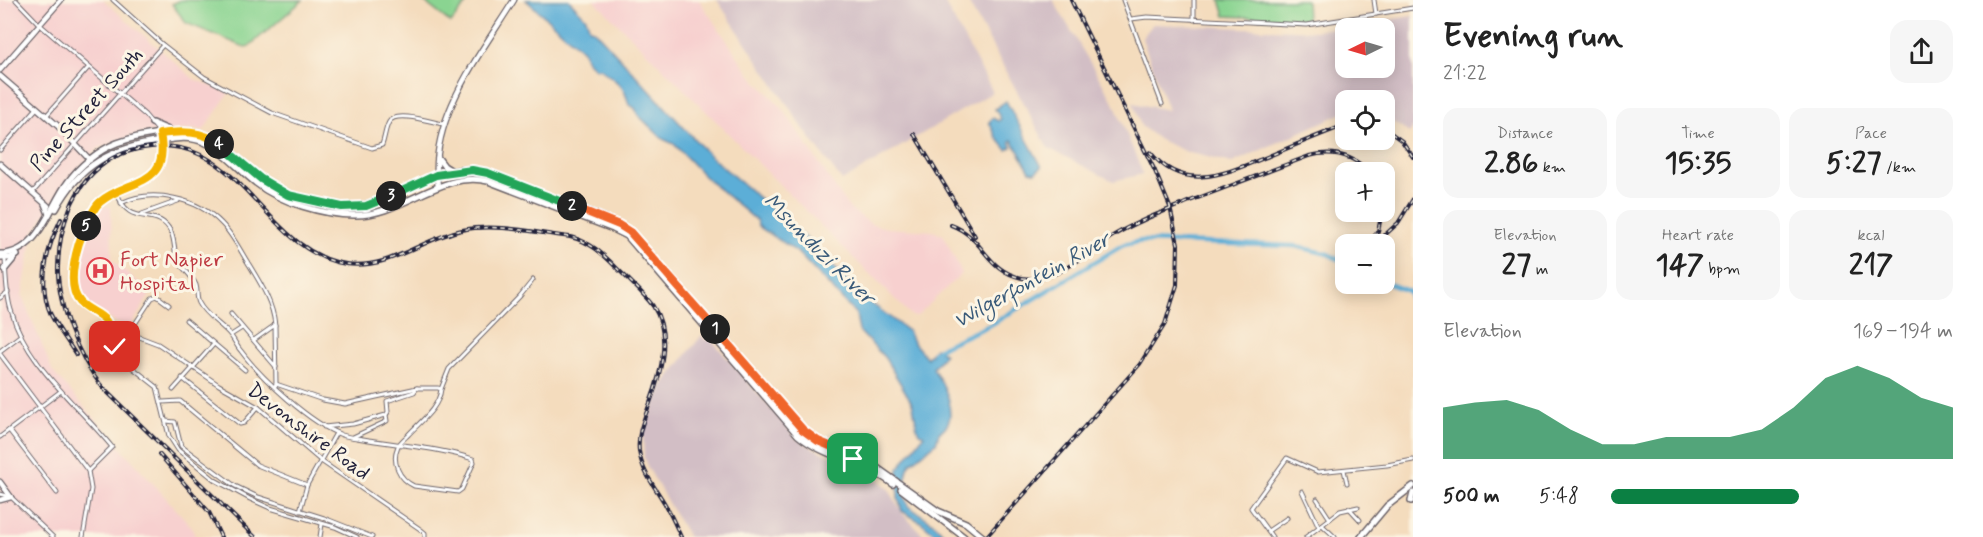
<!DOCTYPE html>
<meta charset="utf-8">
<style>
:root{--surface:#fff;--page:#f6f6f6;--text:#222;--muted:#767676;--accent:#0b8043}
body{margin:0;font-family:Mynerve,sans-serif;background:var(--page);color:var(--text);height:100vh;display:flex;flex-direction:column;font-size:22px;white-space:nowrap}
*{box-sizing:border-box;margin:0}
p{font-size:20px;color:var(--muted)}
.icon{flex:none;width:33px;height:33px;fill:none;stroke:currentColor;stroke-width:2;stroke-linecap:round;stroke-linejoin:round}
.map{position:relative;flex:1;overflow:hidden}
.side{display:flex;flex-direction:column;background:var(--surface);width:570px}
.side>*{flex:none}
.needle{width:39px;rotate:265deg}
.fabs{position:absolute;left:1335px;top:18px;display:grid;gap:12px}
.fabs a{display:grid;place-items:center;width:60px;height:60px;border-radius:12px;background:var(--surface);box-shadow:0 3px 15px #0003;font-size:30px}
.pin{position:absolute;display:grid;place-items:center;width:51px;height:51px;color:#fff;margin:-26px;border-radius:12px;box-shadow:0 3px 9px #0006}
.km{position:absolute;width:30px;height:30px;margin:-15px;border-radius:50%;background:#222;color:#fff;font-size:16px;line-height:30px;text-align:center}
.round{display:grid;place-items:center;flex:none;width:63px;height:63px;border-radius:18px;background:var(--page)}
.headline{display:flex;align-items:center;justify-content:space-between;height:102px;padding:0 30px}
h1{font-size:33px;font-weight:700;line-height:45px}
.metrics{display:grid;grid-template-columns:repeat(3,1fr);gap:9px;height:102px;padding:6px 30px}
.metrics div{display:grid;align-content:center;border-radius:15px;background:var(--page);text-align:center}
.metrics b{font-size:30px;font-weight:700}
.metrics small{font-size:16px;font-weight:400}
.metrics p{font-size:16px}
.chart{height:168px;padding:12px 30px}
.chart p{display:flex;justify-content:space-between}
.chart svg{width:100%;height:108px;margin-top:6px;fill:var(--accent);opacity:.7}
ul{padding:0 30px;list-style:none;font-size:20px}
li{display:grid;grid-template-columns:96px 72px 1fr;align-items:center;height:45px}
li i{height:15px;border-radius:8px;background:var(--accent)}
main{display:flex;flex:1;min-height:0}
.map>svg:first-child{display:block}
</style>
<main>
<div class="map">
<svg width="1413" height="537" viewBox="0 0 1413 537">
<rect width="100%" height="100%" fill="#fcf5e5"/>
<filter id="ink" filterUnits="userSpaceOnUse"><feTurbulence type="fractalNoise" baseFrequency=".0167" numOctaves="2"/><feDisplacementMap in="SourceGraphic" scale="12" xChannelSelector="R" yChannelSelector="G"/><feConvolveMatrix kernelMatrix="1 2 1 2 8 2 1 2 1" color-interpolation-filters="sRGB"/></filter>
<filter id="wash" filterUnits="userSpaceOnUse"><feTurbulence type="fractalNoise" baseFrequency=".008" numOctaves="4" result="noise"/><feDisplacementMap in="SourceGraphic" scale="24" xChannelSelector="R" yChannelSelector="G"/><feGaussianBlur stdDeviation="1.35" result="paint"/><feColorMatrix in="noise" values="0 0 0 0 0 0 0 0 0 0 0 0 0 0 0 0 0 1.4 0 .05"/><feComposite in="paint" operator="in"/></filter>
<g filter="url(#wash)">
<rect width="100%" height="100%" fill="#f4dcbd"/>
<g fill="#f7d0cf">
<path d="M0 0H103L194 79 229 93 203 131 191 129 142 134 99 148 70 177 33 233 22 296 53 372 192 527 195 537H0Z"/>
<path d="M594 0H699L749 73 782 108 849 208 871 224 887 228 932 231 943 235 962 273 917 316H912Z"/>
<path d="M96 207H111L112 260 151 293 129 329 85 306 77 300 73 280 77 263 82 240Z"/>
</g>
<g fill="#d2bec5" fill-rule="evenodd">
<path d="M717 0H943L993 92 842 181 803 128Z"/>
<path d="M967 0H1053L1114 103 1143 174 1113 181 1048 148Z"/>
<path d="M1413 16V128L1409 133 1385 117 1384 100H1346L1345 112 1232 163 1187 152 1160 140 1141 126 1133 103 1168 110 1142 38 1153 24 1314 31ZM1384 28V68H1346V28Z"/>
<path d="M702 335 705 340 710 338 797 439 821 452 860 465 888 488 903 514 925 537H688L647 466 644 458 643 433 662 386Z"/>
</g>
<g fill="#8ad491" stroke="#567b66" stroke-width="1.5">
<path d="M181 0H303L247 48 186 23 172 4Z"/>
<path d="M422 0H469L451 23Z"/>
<path d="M1220 0H1306L1307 20 1225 16Z"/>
</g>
<g fill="#5caed7" stroke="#3f6889" stroke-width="1.5">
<path d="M526 0H569L586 18 590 29 594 30 710 156 806 238 863 297 908 331 913 342 927 358 935 348 945 354 933 368 944 387 949 401 950 417 947 425 939 433 936 443 911 463 908 468 905 482V498L908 506 935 524 944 535 939 537 921 522 902 511 898 498V469L924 435 919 433 917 428 913 405 908 396 885 358 859 331 856 314 797 252 758 226 757 221 704 176 674 144 663 139 638 115 635 108 629 105C623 81 616 83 600 68L596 69 587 61 584 52 580 48Z"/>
<path d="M1006 101 1042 167 1035 172 1030 171 1012 140 1010 141 1012 147 1007 150 997 138 989 122 993 118 998 121 1001 119 995 109Z"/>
</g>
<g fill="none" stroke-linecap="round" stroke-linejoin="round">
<g stroke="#5caed7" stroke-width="4.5">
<path d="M1384 282 1408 291 1413 303"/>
<path d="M934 352 946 345 990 325 1123 245 1142 241 1295 246 1328 254 1346 263"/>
</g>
</g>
</g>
<g filter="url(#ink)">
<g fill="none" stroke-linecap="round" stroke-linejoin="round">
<defs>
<g id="minor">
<path d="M16 0 39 24 145 115 161 134 162 157 153 173 140 183 107 197 96 206 92 213 80 239 73 273 74 290 79 302 106 321 129 333 158 344 219 385 258 407 321 461 420 529 425 533V537"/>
<path d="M113 0 163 45 204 77 272 113 372 148 382 145C385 137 385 129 389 122 395 110 432 122 443 124"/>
<path d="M1123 0 1162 104"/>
<path d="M1194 0V20"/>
<path d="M1374 0 1376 14"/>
<path d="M1131 19 1147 17 1307 25 1413 8"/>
<path d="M46 116 88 68"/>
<path d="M0 150 37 108"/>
<path d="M33 192 163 45"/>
<path d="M117 192C128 230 158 205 171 232 175 241 174 251 177 259 182 269 192 275 196 285 198 291 196 297 199 303 206 317 222 324 231 336 235 341 237 347 241 351 261 378 311 424 342 435 351 438 360 438 369 440 404 446 440 448 473 459L474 462 462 489 458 492 414 486C399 479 391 462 398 446 400 442 405 438 408 435 421 421 439 408 441 389L438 388H417L414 392 387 401 388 412 386 415 353 424 324 427"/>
<path d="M121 203C152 188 198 198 222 224 233 235 241 252 250 266 261 284 273 303 275 325"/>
<path d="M142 214 178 201"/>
<path d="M5 259C6 276 6 294 11 310 26 365 77 404 112 447L88 471"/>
<path d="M0 298 8 292"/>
<path d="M231 314 276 367"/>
<path d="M186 320 245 370"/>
<path d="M106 322 115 347 124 361 157 387 169 436 178 450 215 480 250 499 270 508 335 527 357 537"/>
<path d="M129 333 152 298 157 296 169 305"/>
<path d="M231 335 242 328"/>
<path d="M254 340 275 325 276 384"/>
<path d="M0 351 21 335"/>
<path d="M0 354 88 471 91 489 83 537"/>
<path d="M182 378 240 424 244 423 258 407"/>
<path d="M275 386 276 384 323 400 345 404 417 388"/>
<path d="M441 389 449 369 520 296 533 280"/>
<path d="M173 390 214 344"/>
<path d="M163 402 180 401 257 465 307 485"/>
<path d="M166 421 175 422 181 446 235 486 258 497 324 518 372 537"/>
<path d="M9 430 57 493"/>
<path d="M0 437 61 391"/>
<path d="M353 437 387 421 386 415"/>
<path d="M1344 470 1347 483"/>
<path d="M1302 491 1319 527"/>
<path d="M0 494 11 497 53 537"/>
<path d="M1317 499 1330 519"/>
<path d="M1349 508 1360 520"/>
<path d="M300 511 307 485 336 433"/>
<path d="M1322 525 1335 537"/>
<path d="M1268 531 1287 518"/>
<path d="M320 537 322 524"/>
<path d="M1272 537 1251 508 1287 458 1318 472 1387 465 1413 460"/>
<path d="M1306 537 1340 511 1358 507"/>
</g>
<g id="tertiary">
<path d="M0 70 61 0"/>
<path d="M0 76 58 126 90 160"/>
<path d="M0 164 48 206"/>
<path d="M438 187C428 119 480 55 514 0"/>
<path d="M0 482 11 497 0 500"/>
</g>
<g id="secondary">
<path d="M152 123 173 132"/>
<path d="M438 158 444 166 452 171"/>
<path d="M45 204 49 214"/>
<path d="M56 209C80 164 112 148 161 141 177 138 191 136 206 143 225 152 239 170 256 183 279 202 324 215 354 215 402 216 440 170 488 181L613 229 627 236 798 435C825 458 864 462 893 484"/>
<path d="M0 254C39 254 49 207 68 182 79 166 99 150 117 143 142 134 191 125 215 140 235 153 250 174 271 187 288 197 311 202 331 206 372 214 402 186 438 175 449 171 463 169 474 170 493 172 512 183 530 190 561 202 603 214 630 232L803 430 818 441 876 467 938 511 966 523 983 537"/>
<path d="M0 258H10L17 255"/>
<path d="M5 269 15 257"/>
<path d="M901 489 964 537"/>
<path d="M1411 501 1413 493"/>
<path d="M1361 537 1387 506 1413 486"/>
</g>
</defs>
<use href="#minor" stroke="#6c6368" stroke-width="5"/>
<use href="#tertiary" stroke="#6c6368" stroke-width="7"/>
<use href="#secondary" stroke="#6c6368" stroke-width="8"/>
<use href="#minor" stroke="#fff" stroke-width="3"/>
<use href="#tertiary" stroke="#fff" stroke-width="4.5"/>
<use href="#secondary" stroke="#fff" stroke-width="5"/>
<defs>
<g id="rail">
<path d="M1384 128 1402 141 1413 157"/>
<path d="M914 134 975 236"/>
<path d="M1150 152C1183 193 1224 174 1264 158 1291 147 1318 135 1346 125"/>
<path d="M61 219C47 247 37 284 51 315 58 329 68 342 76 355"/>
<path d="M951 225C984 237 986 271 1022 278 1056 284 1085 254 1111 237 1135 222 1163 212 1190 201 1229 186 1269 171 1309 156 1332 150 1353 155 1369 172"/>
<path d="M1369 244 1378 231 1382 212"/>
<path d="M1375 244 1398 223 1413 199"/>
<path d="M159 454 209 512 221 537"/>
<path d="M255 537 103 388C79 358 57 306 58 267 59 228 72 186 105 163 118 153 135 149 151 147 242 136 265 252 346 264 390 270 421 239 462 230 497 223 536 233 570 237 594 242 608 260 625 276 635 286 645 295 653 306 672 335 661 373 650 403 644 419 637 434 639 451 642 472 655 487 665 504 671 515 676 526 681 537"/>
<path d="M986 537 1140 364 1165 324 1177 285 1178 244 1170 207 1155 171 1071 0"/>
</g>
</defs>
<use href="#rail" stroke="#22223b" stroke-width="4"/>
<use href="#rail" stroke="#fcf5e5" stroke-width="1.5" stroke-dasharray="4.5" stroke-linecap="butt"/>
</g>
</g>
<g fill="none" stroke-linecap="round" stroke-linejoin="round" filter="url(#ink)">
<defs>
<path id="split-1" d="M715 329 803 430 818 441 851 455 853 459"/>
<path id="split-2" d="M572 206 619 225 630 232 715 329"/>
<path id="split-3" d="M391 196 436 175 472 170 488 173 572 206"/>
<path id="split-4" d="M219 144 261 179 288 195 342 207 366 206 391 196"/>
<path id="split-5" d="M86 226C90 218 93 208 100 202 128 178 171 188 160 134 181 131 202 130 219 144"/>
<path id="split-6" d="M86 226C77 244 65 285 80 302 87 310 100 313 106 321 111 328 112 340 115 347"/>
</defs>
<use href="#split-1" stroke="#fff" stroke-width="12"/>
<use href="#split-2" stroke="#fff" stroke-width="12"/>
<use href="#split-3" stroke="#fff" stroke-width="12"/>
<use href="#split-4" stroke="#fff" stroke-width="12"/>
<use href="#split-5" stroke="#fff" stroke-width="12"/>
<use href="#split-6" stroke="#fff" stroke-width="12"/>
<use href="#split-1" stroke="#f0652b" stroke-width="8"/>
<use href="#split-2" stroke="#f0652b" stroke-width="8"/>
<use href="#split-3" stroke="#22a559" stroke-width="8"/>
<use href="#split-4" stroke="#22a559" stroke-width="8"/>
<use href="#split-5" stroke="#f5b400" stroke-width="8"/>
<use href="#split-6" stroke="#f5b400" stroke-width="8"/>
</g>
<defs>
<symbol id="hospital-ring" viewBox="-11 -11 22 22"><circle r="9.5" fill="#fcf5e5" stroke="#e0444e" stroke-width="1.5"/><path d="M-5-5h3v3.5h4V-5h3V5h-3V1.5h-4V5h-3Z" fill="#e0444e"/></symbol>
</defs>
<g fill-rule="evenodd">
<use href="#hospital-ring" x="85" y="256" width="30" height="30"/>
</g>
<g text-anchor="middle" stroke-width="6" stroke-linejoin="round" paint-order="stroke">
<g font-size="21" fill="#22223b" stroke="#fcf5e5">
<text transform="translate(86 109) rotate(-48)" y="7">Pine Street South</text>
<text transform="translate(309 431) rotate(37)" y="7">Devonshire Road</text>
</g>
<g font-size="21" fill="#be3a42" stroke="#fcf5e5" text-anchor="start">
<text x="120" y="266">Fort Napier<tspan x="120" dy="24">Hospital</tspan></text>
</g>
<g font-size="22" font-style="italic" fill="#395a79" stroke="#fcf5e5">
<text transform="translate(820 248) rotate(45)" y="8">Msunduzi River</text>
<text transform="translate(1031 279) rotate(-29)" y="8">Wilgerfontein River</text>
</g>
</g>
</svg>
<div class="fabs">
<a><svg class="needle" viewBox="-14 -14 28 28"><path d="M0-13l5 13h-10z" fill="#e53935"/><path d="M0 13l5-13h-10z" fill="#767676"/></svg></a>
<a><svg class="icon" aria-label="locate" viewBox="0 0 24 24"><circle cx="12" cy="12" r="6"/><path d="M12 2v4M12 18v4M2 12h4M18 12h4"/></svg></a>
<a>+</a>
<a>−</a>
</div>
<div class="pin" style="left:853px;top:459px;background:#1e9e55"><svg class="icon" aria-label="arrive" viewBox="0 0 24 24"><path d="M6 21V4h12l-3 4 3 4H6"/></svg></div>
<div class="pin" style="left:115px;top:347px;background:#d93025"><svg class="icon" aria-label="check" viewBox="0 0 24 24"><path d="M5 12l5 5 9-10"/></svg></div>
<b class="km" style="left:715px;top:329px">1</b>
<b class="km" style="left:572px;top:206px">2</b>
<b class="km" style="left:391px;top:196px">3</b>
<b class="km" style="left:219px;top:144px">4</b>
<b class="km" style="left:86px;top:226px">5</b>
</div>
<section class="side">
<div class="headline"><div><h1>Evening run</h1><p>21:22</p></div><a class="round"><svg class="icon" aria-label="share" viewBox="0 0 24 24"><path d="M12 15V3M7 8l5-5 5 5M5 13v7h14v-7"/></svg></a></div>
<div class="metrics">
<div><p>Distance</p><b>2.86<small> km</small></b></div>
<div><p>Time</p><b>15:35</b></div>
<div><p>Pace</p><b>5:27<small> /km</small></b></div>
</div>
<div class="metrics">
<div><p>Elevation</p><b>27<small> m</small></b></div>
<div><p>Heart rate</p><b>147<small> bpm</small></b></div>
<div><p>kcal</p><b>217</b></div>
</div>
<div class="chart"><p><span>Elevation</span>169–194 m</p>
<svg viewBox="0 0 160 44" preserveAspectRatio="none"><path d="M0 44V23L10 21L20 20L30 24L40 32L50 38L60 38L70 35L80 35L90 35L100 32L110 23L120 11L130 6L140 11L150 19L160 23V44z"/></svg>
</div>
<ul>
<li><b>500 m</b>5:48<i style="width:55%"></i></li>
</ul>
</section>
</main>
